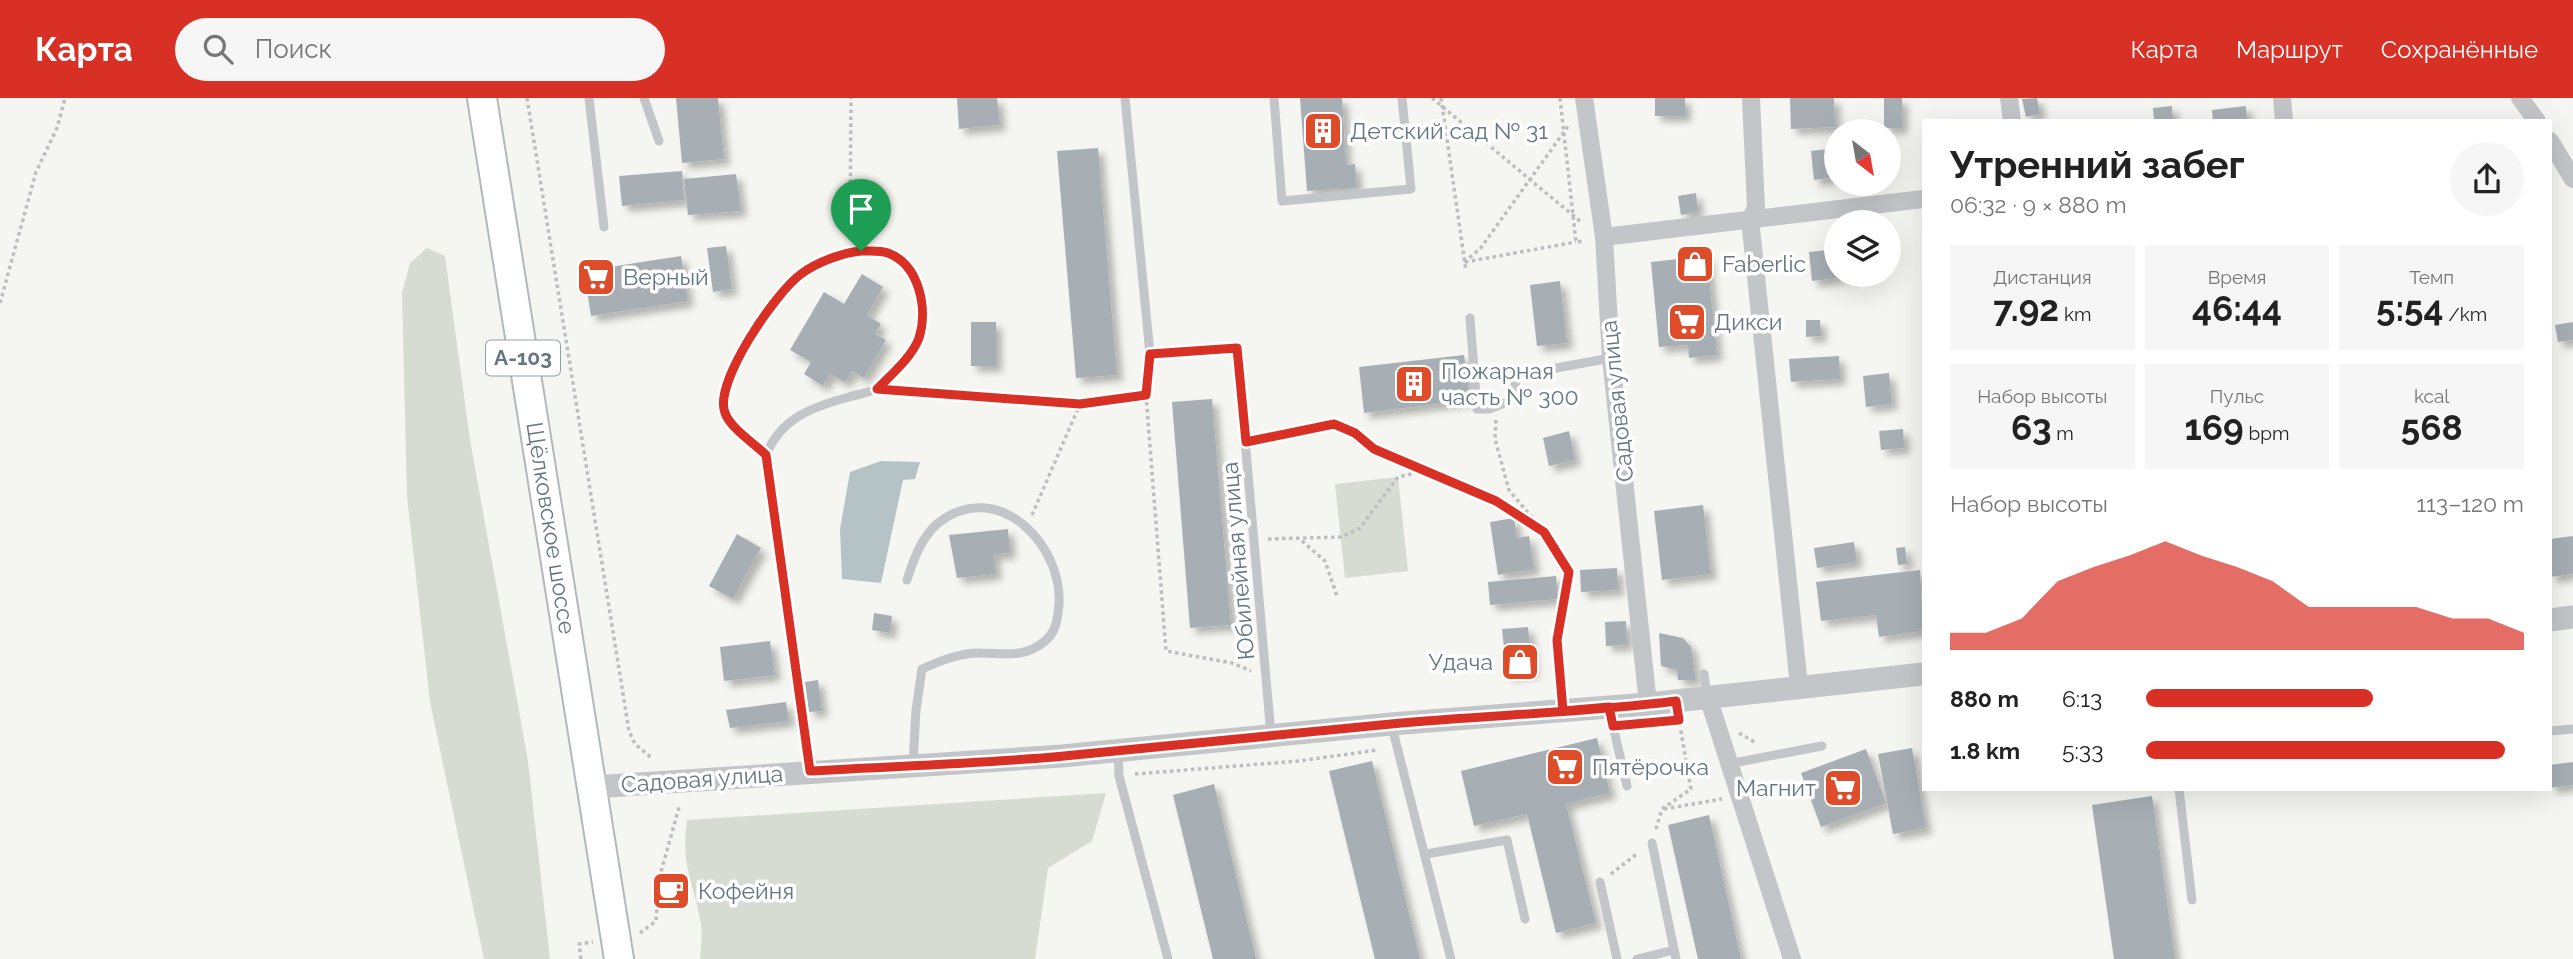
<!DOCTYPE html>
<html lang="ru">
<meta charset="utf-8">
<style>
:root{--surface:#fff;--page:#f6f6f6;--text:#222;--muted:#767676;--accent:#d93025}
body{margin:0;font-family:Raleway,sans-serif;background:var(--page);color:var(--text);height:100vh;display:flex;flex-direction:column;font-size:26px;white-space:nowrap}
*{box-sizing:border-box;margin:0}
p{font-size:23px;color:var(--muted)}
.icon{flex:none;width:38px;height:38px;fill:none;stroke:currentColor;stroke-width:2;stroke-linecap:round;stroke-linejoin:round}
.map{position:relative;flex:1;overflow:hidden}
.sheet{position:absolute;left:1922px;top:21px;width:630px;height:672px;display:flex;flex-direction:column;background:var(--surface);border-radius:0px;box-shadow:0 7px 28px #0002}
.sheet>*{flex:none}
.needle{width:46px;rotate:149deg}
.buttons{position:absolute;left:1824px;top:21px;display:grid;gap:14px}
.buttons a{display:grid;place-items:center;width:77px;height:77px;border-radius:50%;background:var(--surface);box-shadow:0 7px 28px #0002;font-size:35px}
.pin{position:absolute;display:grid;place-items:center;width:60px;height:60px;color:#fff;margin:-72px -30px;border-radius:50% 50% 50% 0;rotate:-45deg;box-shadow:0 0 7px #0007}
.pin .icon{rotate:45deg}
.round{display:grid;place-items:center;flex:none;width:74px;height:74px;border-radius:37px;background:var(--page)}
.overview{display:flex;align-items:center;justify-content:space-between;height:119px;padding:0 28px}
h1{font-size:38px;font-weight:700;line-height:52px}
.figures{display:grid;grid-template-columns:repeat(3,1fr);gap:10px;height:119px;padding:7px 28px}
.figures div{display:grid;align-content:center;border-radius:0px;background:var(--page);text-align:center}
.figures b{font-size:35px;font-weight:700}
.figures small{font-size:19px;font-weight:400}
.figures p{font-size:19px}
.chart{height:196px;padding:14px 28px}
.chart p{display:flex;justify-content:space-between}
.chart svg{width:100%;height:126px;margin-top:7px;fill:var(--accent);opacity:.7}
ul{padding:0 28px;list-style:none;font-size:23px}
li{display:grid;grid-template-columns:112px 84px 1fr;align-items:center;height:52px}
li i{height:18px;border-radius:9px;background:var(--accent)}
header{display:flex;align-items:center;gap:42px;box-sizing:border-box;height:98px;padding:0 35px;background:var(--accent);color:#fff}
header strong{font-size:33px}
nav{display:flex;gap:38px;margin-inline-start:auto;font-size:24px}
.search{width:490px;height:63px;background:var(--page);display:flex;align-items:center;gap:18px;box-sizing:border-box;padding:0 24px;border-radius:38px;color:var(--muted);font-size:26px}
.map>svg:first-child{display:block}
</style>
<header>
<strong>Карта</strong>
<div class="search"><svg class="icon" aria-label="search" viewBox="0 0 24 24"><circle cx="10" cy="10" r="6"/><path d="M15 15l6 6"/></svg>Поиск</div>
<nav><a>Карта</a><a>Маршрут</a><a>Сохранённые</a></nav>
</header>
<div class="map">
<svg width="2573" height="861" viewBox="0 0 2573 861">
<defs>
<filter id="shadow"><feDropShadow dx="6" dy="6" stdDeviation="3.5" flood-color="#0004"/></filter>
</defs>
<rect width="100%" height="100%" fill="#f5f5f1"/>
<g fill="#d6dcd2">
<path d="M427 150 445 158 470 342 528 663 550 861H484L430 604 407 398 402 195 410 165Z"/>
<path d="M1398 379 1408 473 1345 480 1335 386Z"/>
<path d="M1106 695 1092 743 1048 770 1035 861H700C701 848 703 834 700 821 692 779 681 768 687 722Z"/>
</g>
<path fill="#b6c3c6" d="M881 363 920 364 915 381 903 382 881 485 842 481 840 431 850 374Z"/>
<g fill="#a7afb4" filter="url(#shadow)">
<path d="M676 0H718L724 61 682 65Z"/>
<path d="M957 0H997L1000 27 959 31Z"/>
<path d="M1300 0H1342L1346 67 1355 66 1357 90 1307 93Z"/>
<rect x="1655" y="0" width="30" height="18"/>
<path d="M1790 0H1834L1835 29 1791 31Z"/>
<rect x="1884" y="0" width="18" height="30"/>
<path d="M2037 0 2040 16 2026 19 2022 1Z"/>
<path d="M2172 8 2173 23H2154L2153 10Z"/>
<path d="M2246 8 2247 23H2213L2212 12Z"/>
<path d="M1098 50 1117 277 1076 280 1057 53Z"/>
<path d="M1836 50V79L1814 82 1811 53Z"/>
<path d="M682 73 684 102 622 108 619 78Z"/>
<path d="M736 76 741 113 688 117 684 81Z"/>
<path d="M1696 95 1698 114 1681 117 1678 98Z"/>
<path d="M726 148 732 191 713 194 707 150Z"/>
<path d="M1836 151V177L1854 178 1812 183 1809 154Z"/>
<path d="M681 158 688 203 591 218 584 173Z"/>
<path d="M1707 158 1717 257 1689 260 1688 247 1659 249 1651 164Z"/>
<path d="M862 176 883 189 867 217 881 226 875 236 886 242 864 280 852 273 845 284 830 276 823 288 804 276 811 264 790 252 824 194 844 206Z"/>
<path d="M1560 183 1567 245 1537 248 1530 187Z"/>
<path d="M1806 222H1820L1821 238 1806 239Z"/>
<rect x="971" y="224" width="25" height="44"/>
<path d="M2573 224V242L2558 244 2555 227Z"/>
<path d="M1464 257 1470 302 1364 315 1359 269Z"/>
<path d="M1839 258 1840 281 1791 284 1789 261Z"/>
<path d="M1889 275 1892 306 1866 309 1863 278Z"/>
<path d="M1212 301 1231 527 1190 530 1172 304Z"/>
<path d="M1903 331 1904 350 1881 352 1879 333Z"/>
<path d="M1569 333 1575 362 1549 368 1543 340Z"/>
<path d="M1703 407 1711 476 1662 482 1654 413Z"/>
<path d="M1514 420 1517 440 1529 438 1534 471 1498 477 1490 424Z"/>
<path d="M1008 431 1010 455 994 456 996 476 957 480 949 437Z"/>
<path d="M737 436 761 450 733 501 709 488Z"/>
<path d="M2573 438V476L2550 479V441Z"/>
<path d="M1854 444 1857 464 1817 470 1814 450Z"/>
<path d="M1905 449 1907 466 1898 467 1896 450Z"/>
<path d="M1617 470 1618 492 1581 494 1580 472Z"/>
<path d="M1920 472 1923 533 1879 539 1876 517 1821 523 1816 484Z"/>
<path d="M1556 478 1558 501 1490 507 1488 484Z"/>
<path d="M874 515 892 518 890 535 872 532Z"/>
<path d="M1626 523 1627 547 1606 548 1605 524Z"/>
<path d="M1528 529 1533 574 1507 577 1502 531Z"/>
<path d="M1659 535 1683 540 1691 549 1696 582H1678L1677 572 1661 568Z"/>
<path d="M770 543 775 577 724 583 720 549Z"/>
<path d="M818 582 822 613 809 614 805 584Z"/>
<path d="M786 604 789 623 730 630 726 612Z"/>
<path d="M1597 640 1610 695 1566 706 1596 825 1556 835 1527 716 1474 728 1461 673Z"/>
<path d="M1912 650 1926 730 1893 736 1878 656Z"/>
<path d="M1866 651 1886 705 1821 729 1801 675Z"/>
<path d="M1372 663 1420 861H1375L1329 673Z"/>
<path d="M2573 664V687L2550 690V667Z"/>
<path d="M1214 686 1256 861H1213L1173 697Z"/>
<path d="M2152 698 2175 861H2114L2092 707Z"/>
<path d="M1709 717 1741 861H1698L1668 727Z"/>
</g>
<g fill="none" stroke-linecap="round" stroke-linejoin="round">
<defs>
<path id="primary" d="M482 0 619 861"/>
</defs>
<use href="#primary" stroke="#b3b8bb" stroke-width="32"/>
<g stroke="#bcbec0" stroke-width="3.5" stroke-dasharray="3.5 3.5" stroke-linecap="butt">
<path d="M527 0 629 633 635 646 653 661"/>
<path d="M1432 0 1581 124"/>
<path d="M1441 0 1466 173"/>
<path d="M1560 0 1576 144 1584 143"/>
<path d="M850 141 851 0"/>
<path d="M1464 164 1480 151 1569 27"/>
<path d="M1465 164 1576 144"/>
<path d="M0 205 36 74 57 30 65 0"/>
<path d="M897 293 1080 306"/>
<path d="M1146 297 1166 553 1232 565 1251 573"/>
<path d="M1496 322 1495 341 1509 392 1544 434 1569 474 1557 543 1561 592"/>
<path d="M1348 332 1374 351 1496 403 1539 431"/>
<path d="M1032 417 1080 306 1146 297 1149 268"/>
<path d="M1268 441 1341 439 1360 430 1398 379 1424 373"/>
<path d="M1302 443 1325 463 1337 498"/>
<path d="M1739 635 1756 645"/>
<path d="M1135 676 1299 663 1377 652"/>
<path d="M1757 694 1770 692"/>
<path d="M1664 711 1722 701"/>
<path d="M1656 731 1662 711 1691 691 1679 622"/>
<path d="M1611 776 1638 755"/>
<path d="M640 835 656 823 659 781 680 706"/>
<path d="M581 861 579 846 593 844"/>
</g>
<g stroke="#c3c6c9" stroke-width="9">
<path d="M589 0 604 129"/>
<path d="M644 0 659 43"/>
<path d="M1125 0 1150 256 1237 250 1271 637"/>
<path d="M1274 0 1282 103 1411 91 1402 0"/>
<path d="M1470 220 1477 311H1489L1510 303 1518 277 1611 260"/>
<path d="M1246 344 1334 326"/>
<path d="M766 357C781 320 812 309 849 299 858 296 871 295 879 289 893 279 908 260 917 245 933 217 920 172 891 156 880 150 856 152 844 156 830 161 813 167 801 176 777 193 712 287 725 316 732 332 754 345 766 357L810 673"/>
<path d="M907 482C913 463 921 440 937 426 998 376 1069 451 1058 515 1057 525 1054 536 1045 543 1024 561 1003 555 979 555 959 555 940 563 922 571L916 612 913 667"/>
<path d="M1704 576 1707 598"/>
<path d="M1609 611 1627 688"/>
<path d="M1392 629 1451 861"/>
<path d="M2550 633 2573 631"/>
<path d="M1118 652 1119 678 1168 861"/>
<path d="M1728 666 1822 648"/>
<path d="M2179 691 2192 802"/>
<path d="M1652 745 1676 861"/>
<path d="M1426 756 1507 742 1525 821"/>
<path d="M1600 784 1617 861"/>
<path d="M1637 861 1674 852"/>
</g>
<g stroke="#c3c6c9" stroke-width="18">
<path d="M1584 0 1604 139 1611 260 1648 606"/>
<path d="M1751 0 1756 110 1750 121 1799 588"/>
<path d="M2009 0 2012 23"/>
<path d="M2282 0 2284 23"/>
<path d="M2520 0 2537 23"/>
<path d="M2550 43 2573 81"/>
<path d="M1604 139 1923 101"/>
<path d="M1708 599 1792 861"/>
</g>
<g stroke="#c3c6c9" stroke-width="23">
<path d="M2550 522 2573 519"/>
<path d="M593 689 1062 658 1391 626 1648 606 1923 576"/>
</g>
<use href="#primary" stroke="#fff" stroke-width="28"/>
</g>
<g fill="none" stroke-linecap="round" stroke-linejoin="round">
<defs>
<path id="route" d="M861 153C842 155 817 164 801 176 776 194 713 285 725 315 731 331 754 345 766 357L810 673C895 668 980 666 1064 658 1173 648 1282 637 1391 626 1485 617 1581 615 1676 603L1679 622 1613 628 1609 609 1563 613 1557 542 1569 474 1544 434 1496 403 1374 351 1355 335 1334 326 1246 344 1237 250 1150 256 1146 297 1080 306 877 291C891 277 912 259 919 240 928 212 920 167 888 155 880 152 870 153 861 153"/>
</defs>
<use href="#route" stroke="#fff" stroke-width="14"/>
<use href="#route" stroke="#d93025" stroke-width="9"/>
</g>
<defs>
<symbol id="building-square" viewBox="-11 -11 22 22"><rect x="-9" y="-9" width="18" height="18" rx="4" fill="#de4c29" stroke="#fff"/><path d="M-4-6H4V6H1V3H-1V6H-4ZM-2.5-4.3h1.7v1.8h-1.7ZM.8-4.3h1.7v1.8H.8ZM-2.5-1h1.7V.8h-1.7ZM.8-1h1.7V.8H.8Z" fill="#fff"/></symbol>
<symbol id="shop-square" viewBox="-11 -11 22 22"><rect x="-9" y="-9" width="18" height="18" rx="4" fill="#de4c29" stroke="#fff"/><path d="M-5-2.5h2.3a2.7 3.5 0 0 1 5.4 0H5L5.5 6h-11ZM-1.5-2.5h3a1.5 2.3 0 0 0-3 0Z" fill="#fff"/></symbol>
<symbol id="supermarket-square" viewBox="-11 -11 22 22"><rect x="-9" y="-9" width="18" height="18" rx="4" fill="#de4c29" stroke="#fff"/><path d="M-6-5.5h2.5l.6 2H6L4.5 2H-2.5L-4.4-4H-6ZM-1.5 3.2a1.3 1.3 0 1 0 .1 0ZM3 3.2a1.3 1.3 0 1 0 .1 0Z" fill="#fff"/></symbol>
<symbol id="cafe-square" viewBox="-11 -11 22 22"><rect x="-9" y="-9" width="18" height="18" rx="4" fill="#de4c29" stroke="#fff"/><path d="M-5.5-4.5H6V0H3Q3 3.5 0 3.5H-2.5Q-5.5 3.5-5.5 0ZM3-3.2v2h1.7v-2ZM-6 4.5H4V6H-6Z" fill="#fff"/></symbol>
</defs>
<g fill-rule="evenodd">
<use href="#building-square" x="1301" y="11" width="44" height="44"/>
<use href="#shop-square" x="1673" y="144" width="44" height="44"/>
<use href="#supermarket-square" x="574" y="157" width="44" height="44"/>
<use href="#supermarket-square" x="1665" y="202" width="44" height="44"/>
<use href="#building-square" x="1392" y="264" width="44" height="44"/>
<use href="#shop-square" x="1498" y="542" width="44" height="44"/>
<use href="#supermarket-square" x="1543" y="647" width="44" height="44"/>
<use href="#supermarket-square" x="1821" y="668" width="44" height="44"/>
<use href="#cafe-square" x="649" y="771" width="44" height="44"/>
</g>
<g text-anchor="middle" stroke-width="7" stroke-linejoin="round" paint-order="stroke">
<rect fill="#fff" stroke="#939fa8" stroke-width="2" x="486" y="242.5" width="74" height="35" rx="5"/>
<g font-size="21" font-weight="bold" fill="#657682">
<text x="523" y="267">А-103</text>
</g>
<g font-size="23" fill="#657682" stroke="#fff" text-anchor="start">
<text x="1350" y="41">Детский сад № 31</text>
<text x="1722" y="174">Faberlic</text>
<text x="623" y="187">Верный</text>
<text x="1714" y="232">Дикси</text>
<text x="1441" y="281">Пожарная<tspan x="1441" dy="26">часть № 300</tspan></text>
<text x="1493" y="572" text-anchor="end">Удача</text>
<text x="1592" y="677">Пятёрочка</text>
<text x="1816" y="698" text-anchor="end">Магнит</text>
<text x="698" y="801">Кофейня</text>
</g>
<g font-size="23" fill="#657682" stroke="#fff">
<text transform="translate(1617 303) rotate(-96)" y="8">Садовая улица</text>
<text transform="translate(551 430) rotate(81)" y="8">Щёлковское шоссе</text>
<text transform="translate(1238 463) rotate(-95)" y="8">Юбилейная улица</text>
<text transform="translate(702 681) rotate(-4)" y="8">Садовая улица</text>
</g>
</g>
</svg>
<div class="buttons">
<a><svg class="needle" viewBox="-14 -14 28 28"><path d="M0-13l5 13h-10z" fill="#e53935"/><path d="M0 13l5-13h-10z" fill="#767676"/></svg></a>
<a><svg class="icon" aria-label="layers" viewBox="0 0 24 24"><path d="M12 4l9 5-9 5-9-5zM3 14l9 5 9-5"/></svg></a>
</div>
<div class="pin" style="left:861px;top:153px;background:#1e9e55"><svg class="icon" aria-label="arrive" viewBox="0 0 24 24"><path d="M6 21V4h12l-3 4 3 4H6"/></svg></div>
<section class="sheet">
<div class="overview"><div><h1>Утренний забег</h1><p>06:32 · 9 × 880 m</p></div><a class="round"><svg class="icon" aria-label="share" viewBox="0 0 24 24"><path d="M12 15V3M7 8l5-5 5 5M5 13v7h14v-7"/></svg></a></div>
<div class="figures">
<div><p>Дистанция</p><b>7.92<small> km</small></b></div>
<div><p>Время</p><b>46:44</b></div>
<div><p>Темп</p><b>5:54<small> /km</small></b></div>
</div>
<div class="figures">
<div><p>Набор высоты</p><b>63<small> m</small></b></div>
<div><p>Пульс</p><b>169<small> bpm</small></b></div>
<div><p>kcal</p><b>568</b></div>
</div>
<div class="chart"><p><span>Набор высоты</span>113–120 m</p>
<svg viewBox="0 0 160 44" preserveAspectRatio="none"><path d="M0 44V38L10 38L20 33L30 20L40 15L50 11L60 6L70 11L80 15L90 20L100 29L110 29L120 29L130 29L140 33L150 33L160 38V44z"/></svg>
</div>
<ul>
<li><b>880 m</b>6:13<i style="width:60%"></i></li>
<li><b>1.8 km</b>5:33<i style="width:95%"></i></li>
</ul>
</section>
</div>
